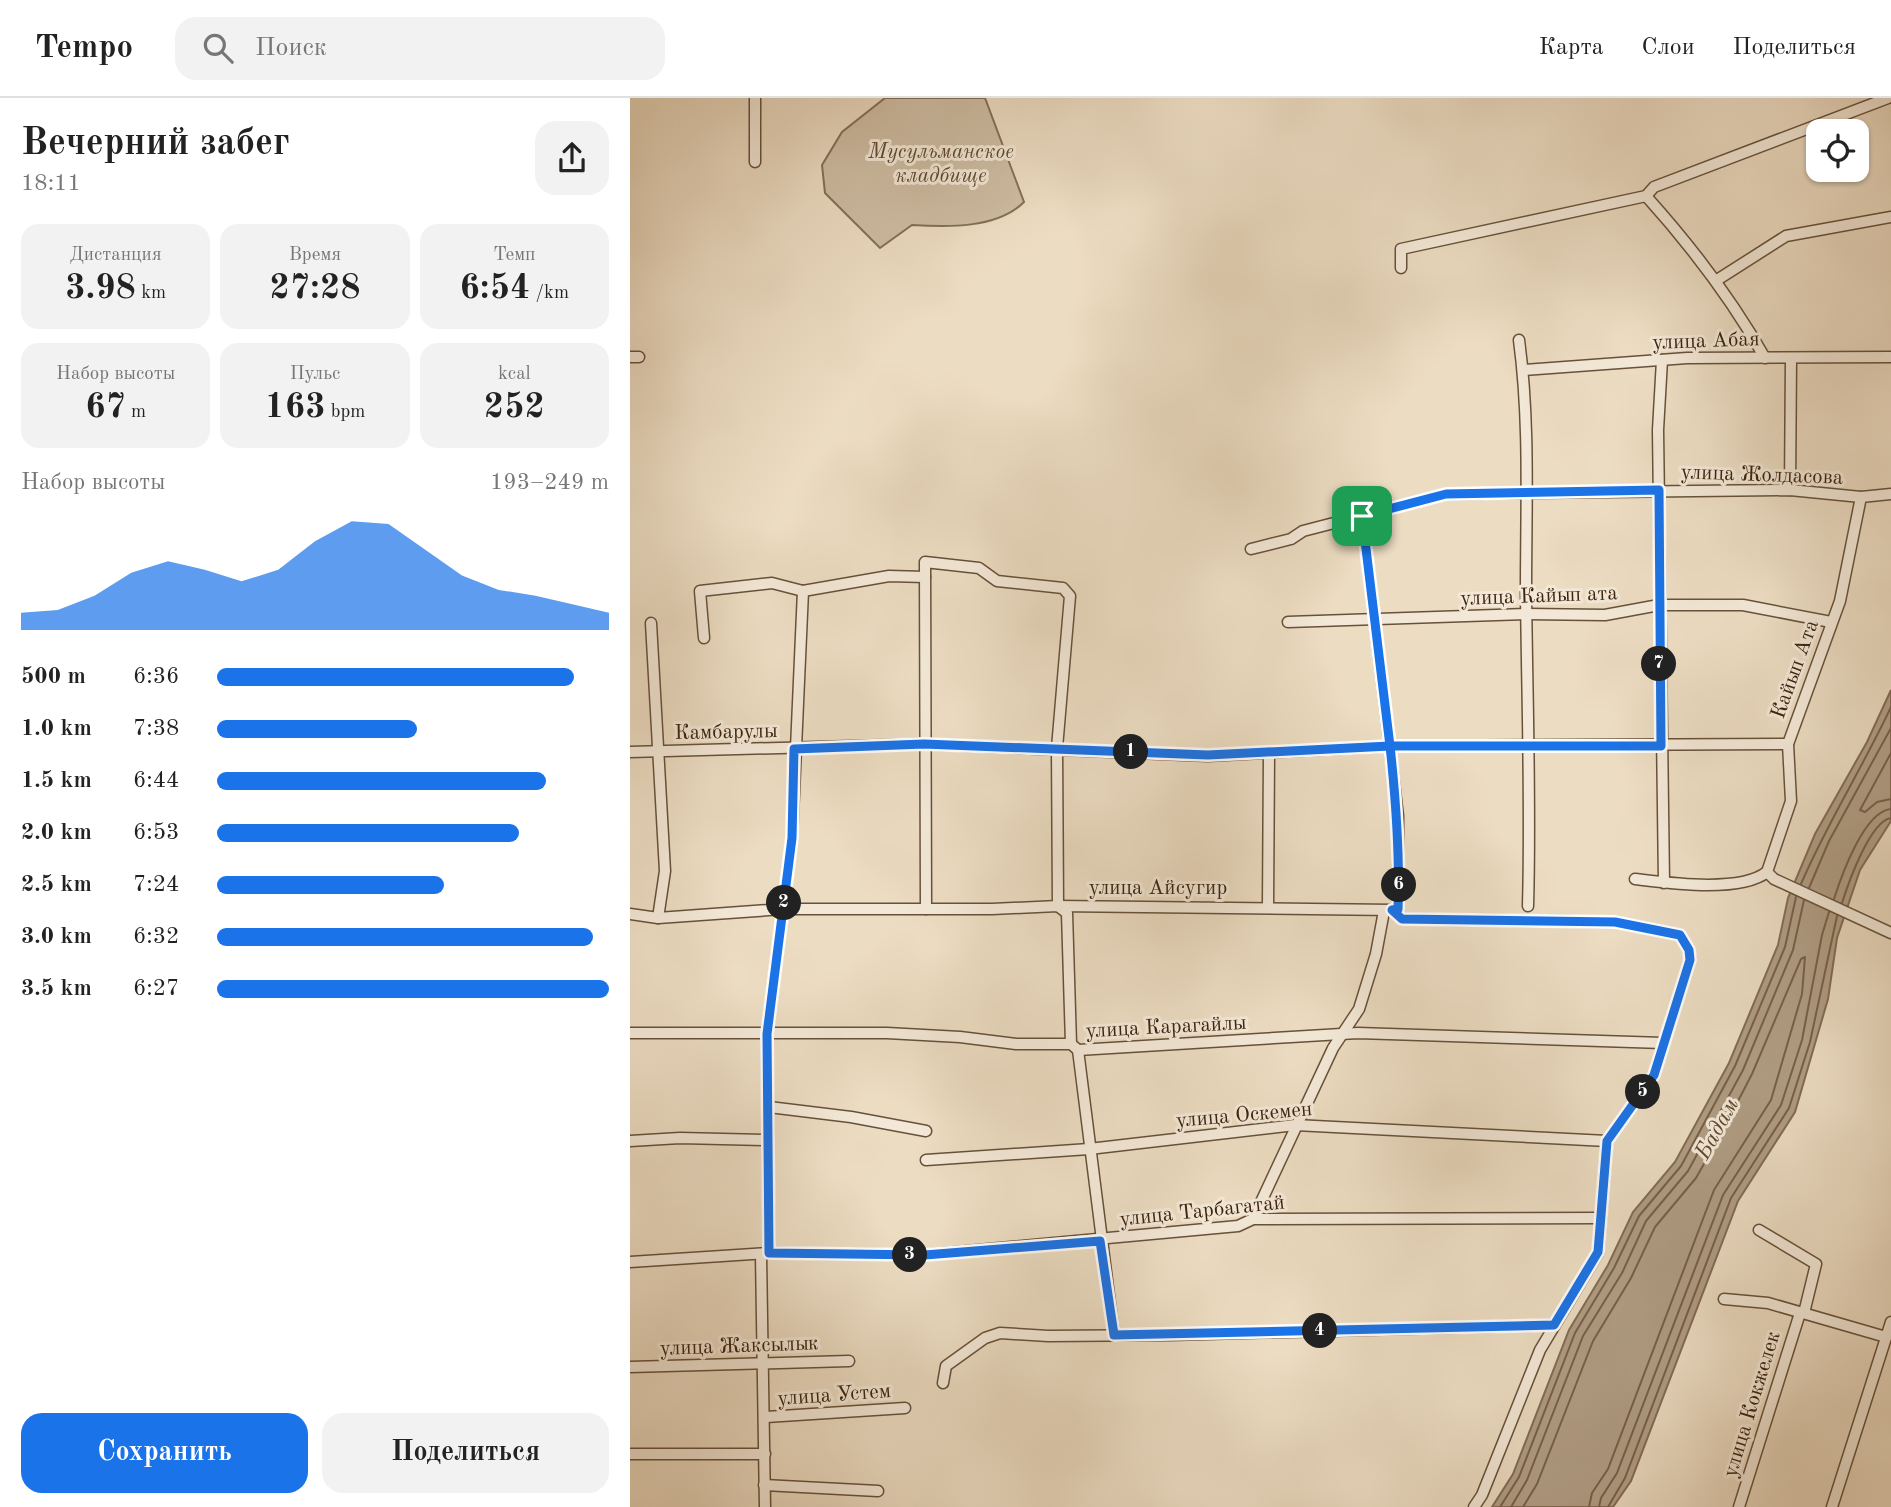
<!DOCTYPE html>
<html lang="ru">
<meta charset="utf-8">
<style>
:root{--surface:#fff;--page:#f2f2f2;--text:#222;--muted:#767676;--line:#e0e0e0;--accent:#1a73e8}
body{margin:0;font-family:"Old Standard TT",serif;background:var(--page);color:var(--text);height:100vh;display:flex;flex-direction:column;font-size:26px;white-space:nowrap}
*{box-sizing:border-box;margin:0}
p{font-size:23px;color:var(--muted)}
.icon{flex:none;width:38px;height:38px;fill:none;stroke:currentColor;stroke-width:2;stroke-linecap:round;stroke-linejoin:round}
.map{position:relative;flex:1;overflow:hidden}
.side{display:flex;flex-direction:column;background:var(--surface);width:630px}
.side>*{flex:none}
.controls{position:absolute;left:1176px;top:21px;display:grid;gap:14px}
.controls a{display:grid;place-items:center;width:63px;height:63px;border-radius:14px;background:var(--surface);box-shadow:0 2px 5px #0004;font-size:35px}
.pin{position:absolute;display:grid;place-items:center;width:60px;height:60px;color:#fff;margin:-30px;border-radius:14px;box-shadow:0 4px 10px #0006}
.km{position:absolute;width:35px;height:35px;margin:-18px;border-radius:50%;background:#222;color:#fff;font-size:19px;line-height:35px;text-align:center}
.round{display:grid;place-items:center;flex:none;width:74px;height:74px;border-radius:21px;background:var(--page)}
.headline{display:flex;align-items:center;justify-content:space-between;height:119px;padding:0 21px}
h1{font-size:38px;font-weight:700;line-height:52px}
.stats{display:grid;grid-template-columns:repeat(3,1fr);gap:10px;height:119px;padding:7px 21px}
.stats div{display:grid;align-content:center;border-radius:18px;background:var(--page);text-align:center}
.stats b{font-size:35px;font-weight:700}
.stats small{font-size:19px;font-weight:400}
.stats p{font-size:19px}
.chart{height:196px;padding:14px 21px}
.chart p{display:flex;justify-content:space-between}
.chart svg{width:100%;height:126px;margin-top:7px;fill:var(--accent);opacity:.7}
.primary-button{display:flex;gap:14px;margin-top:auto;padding:14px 21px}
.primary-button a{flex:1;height:80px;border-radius:21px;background:var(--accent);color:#fff;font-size:28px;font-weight:700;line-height:80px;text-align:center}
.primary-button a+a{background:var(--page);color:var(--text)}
ul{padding:0 21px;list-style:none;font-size:23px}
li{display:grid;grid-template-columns:112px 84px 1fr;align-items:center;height:52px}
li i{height:18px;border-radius:9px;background:var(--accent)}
header{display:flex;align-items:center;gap:42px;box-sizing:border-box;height:98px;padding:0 35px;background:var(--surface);border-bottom:2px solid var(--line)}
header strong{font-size:33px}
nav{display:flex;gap:38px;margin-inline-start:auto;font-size:24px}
.search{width:490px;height:63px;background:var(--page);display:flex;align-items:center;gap:18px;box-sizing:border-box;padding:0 24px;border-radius:21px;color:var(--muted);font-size:26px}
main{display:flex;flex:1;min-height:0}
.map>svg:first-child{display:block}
</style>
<header>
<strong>Tempo</strong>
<div class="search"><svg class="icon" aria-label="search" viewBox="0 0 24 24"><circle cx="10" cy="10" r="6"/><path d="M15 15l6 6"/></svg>Поиск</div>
<nav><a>Карта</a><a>Слои</a><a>Поделиться</a></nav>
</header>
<main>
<section class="side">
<div class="headline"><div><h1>Вечерний забег</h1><p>18:11</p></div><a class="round"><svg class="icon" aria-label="share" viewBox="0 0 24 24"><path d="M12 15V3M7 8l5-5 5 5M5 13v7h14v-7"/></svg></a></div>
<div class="stats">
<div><p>Дистанция</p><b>3.98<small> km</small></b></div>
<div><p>Время</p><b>27:28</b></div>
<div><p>Темп</p><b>6:54<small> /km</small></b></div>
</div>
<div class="stats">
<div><p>Набор высоты</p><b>67<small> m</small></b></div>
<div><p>Пульс</p><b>163<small> bpm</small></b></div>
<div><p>kcal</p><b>252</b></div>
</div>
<div class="chart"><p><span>Набор высоты</span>193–249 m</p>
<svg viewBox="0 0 160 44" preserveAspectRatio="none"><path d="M0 44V38L10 37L20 32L30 24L40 20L50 23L60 27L70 23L80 13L90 6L100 7L110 16L120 25L130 30L140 32L150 35L160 38V44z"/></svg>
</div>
<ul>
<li><b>500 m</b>6:36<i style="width:91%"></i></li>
<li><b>1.0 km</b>7:38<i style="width:51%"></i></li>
<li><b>1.5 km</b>6:44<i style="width:84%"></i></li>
<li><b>2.0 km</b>6:53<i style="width:77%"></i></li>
<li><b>2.5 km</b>7:24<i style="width:58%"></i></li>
<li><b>3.0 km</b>6:32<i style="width:96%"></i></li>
<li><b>3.5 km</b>6:27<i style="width:100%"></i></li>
</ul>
<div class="primary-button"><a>Сохранить</a><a>Поделиться</a></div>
</section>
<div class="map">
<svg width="1261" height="1409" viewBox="0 0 1261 1409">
<rect width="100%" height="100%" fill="#ecdcc2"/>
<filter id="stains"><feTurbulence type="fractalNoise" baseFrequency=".00286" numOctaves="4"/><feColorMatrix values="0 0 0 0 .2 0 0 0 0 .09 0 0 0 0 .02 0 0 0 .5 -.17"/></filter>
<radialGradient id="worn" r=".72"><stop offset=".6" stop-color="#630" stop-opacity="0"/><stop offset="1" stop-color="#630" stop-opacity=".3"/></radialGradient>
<path fill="#cebda3" stroke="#847058" stroke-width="2" d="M255 0H355L394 104C367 131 317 129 282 127L250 150 195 95 192 67 212 34Z"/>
<path fill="#b09d84" stroke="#816c54" stroke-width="2" d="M1261 592V723L1230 772 1207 840 1198 901 1165 1014 1108 1103 1001 1383 983 1409H862L883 1376 939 1232 978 1167 1003 1114 1045 1064 1099 965 1148 847 1158 800 1185 736 1237 644Z"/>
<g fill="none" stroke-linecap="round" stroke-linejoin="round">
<g stroke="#766048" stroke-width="2">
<path d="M1261 655 1230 712 1235 714 1247 704 1261 701"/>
<path d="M1171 786C1197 725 1233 669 1261 609"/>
<path d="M1179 790 1199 743 1261 630"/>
<path d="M1204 801C1211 779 1234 713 1261 711"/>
<path d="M1212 805C1218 786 1240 723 1261 720"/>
<path d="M870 1409 889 1379 945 1235 984 1170 1009 1118 1051 1068 1105 968 1155 849 1166 799"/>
<path d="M881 1409 897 1382 953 1238 992 1175 1016 1123 1058 1073 1113 972 1163 852 1174 802"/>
<path d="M893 1409 907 1386 963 1243 1001 1180 1025 1129 1066 1080 1092 1034 1122 976 1171 861 1175 859 1172 896 1141 1002 1084 1092 978 1371 962 1395 959 1409"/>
<path d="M969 1409 971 1400 987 1375 1093 1097 1151 1007 1172 942 1192 837 1199 814"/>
<path d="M978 1409 995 1380 1101 1100 1159 1010 1180 944 1207 818"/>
</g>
<defs>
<g id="minor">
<path d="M125 0V64"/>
<path d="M1016 98C1062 149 1101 200 1135 260"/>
<path d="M771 170V151L1016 98 1024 89 1258 0"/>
<path d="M1087 182 1156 138 1261 119"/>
<path d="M889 242C900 324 896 410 896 493 897 598 901 703 898 808"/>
<path d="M0 259H9"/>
<path d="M1032 262 1028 332 1034 785"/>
<path d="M893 272 1057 260 1261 259"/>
<path d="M1160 392 1161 260"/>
<path d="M1231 399 1210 503 1158 646 1161 703 1137 774 1144 781 1261 835"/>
<path d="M732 417 768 718V811L763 812"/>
<path d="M621 451 661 441 673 433 816 396 1160 392 1231 399 1261 396"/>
<path d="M658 524 897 516 975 517 1029 507H1113L1201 524"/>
<path d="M21 525 35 773 28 820"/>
<path d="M74 540 70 493 142 485 173 493 259 478 295 479"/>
<path d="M0 654 294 646 578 658 760 648 1158 646"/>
<path d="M1005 781C1039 785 1110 795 1137 774"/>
<path d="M638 808 639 655"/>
<path d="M296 811 295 464 349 470 367 483 433 490 440 498 427 650 428 808 437 815 441 946"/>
<path d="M0 816 28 820 153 811H362L428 808 763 812 772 821 985 824 1050 837 1059 852 1060 862 1024 977 977 1043 968 1155 910 1252 852 1397 844 1409"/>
<path d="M0 935H257L330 939 386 946H441L448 952 728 935 1033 945"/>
<path d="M448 952 484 1237"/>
<path d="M139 1009 221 1019 296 1033"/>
<path d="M0 1043 50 1040 137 1042"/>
<path d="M296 1062 459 1051 665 1027 977 1043"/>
<path d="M623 1121 703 950 729 911 746 856 754 813"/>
<path d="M1129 1132 1186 1166 1174 1215"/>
<path d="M139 1155 137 936 162 740 173 493"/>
<path d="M131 1157 135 1409"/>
<path d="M0 1164 139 1155 295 1157 608 1128 623 1121 968 1120"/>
<path d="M1094 1201 1138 1205 1256 1239"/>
<path d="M0 1269 219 1263"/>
<path d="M313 1285 316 1268 355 1240 370 1235 418 1238 541 1237 924 1227"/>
<path d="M136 1319 275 1310"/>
<path d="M0 1356H135"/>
<path d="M134 1387 248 1393"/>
<path d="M1109 1409 1170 1215"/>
<path d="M1202 1409 1261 1224"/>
</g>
</defs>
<use href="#minor" stroke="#67513a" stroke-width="13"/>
<use href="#minor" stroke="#f3e8d7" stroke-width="10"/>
</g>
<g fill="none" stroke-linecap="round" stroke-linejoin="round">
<defs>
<path id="route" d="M732 418 760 648 578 657 294 646 164 651 162 740 137 936 139 1155 295 1157 470 1143 484 1237 924 1227 968 1154 977 1043 1024 977 1060 862 1059 852 1050 837 985 824 772 821 762 812 768 811C770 756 766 703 760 648H1031L1029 392 816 396 732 418"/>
</defs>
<use href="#route" stroke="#fff" stroke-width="14"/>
<use href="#route" stroke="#1a73e8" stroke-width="9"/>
</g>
<g text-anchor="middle" stroke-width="6" stroke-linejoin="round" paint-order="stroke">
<g font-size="21" font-style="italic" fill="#604a32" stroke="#f3e8d7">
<text x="311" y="60">Мусульманское<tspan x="311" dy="24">кладбище</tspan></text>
</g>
<g font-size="21" fill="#3b230d" stroke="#f3e8d7">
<text transform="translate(1076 242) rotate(-2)" y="7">улица Абая</text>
<text transform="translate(1132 376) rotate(2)" y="7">улица Жолдасова</text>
<text transform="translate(909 497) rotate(-2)" y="7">улица Кайып ата</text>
<text transform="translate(1164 571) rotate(-70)" y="7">Кайып Ата</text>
<text transform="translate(96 633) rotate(-1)" y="7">Камбарулы</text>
<text x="528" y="796">улица Айсугир</text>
<text transform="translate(536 928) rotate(-3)" y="7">улица Карагайлы</text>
<text transform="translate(614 1016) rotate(-5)" y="7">улица Оскемен</text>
<text transform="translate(572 1112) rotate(-6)" y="7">улица Тарбагатай</text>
<text transform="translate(109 1247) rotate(-2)" y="7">улица Жаксылык</text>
<text transform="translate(204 1296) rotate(-4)" y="7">улица Устем</text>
<text transform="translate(1121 1306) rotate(-73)" y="7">улица Кокжелек</text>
</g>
<g font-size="23" font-style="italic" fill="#5e4831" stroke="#f3e8d7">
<text transform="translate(1086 1030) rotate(-61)" y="8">Бадам</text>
</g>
</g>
<rect width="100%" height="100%" filter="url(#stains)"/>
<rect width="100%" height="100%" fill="url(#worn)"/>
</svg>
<div class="controls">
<a><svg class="icon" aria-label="locate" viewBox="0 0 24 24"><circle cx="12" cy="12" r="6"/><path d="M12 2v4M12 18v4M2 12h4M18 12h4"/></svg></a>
</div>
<div class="pin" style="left:732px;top:418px;background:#1e9e55"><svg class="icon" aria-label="arrive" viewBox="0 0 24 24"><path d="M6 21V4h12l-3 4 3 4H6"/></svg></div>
<b class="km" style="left:501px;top:654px">1</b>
<b class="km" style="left:154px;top:805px">2</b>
<b class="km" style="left:280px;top:1157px">3</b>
<b class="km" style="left:690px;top:1233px">4</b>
<b class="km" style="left:1013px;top:994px">5</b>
<b class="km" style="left:769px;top:787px">6</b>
<b class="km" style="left:1029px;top:566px">7</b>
</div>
</main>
